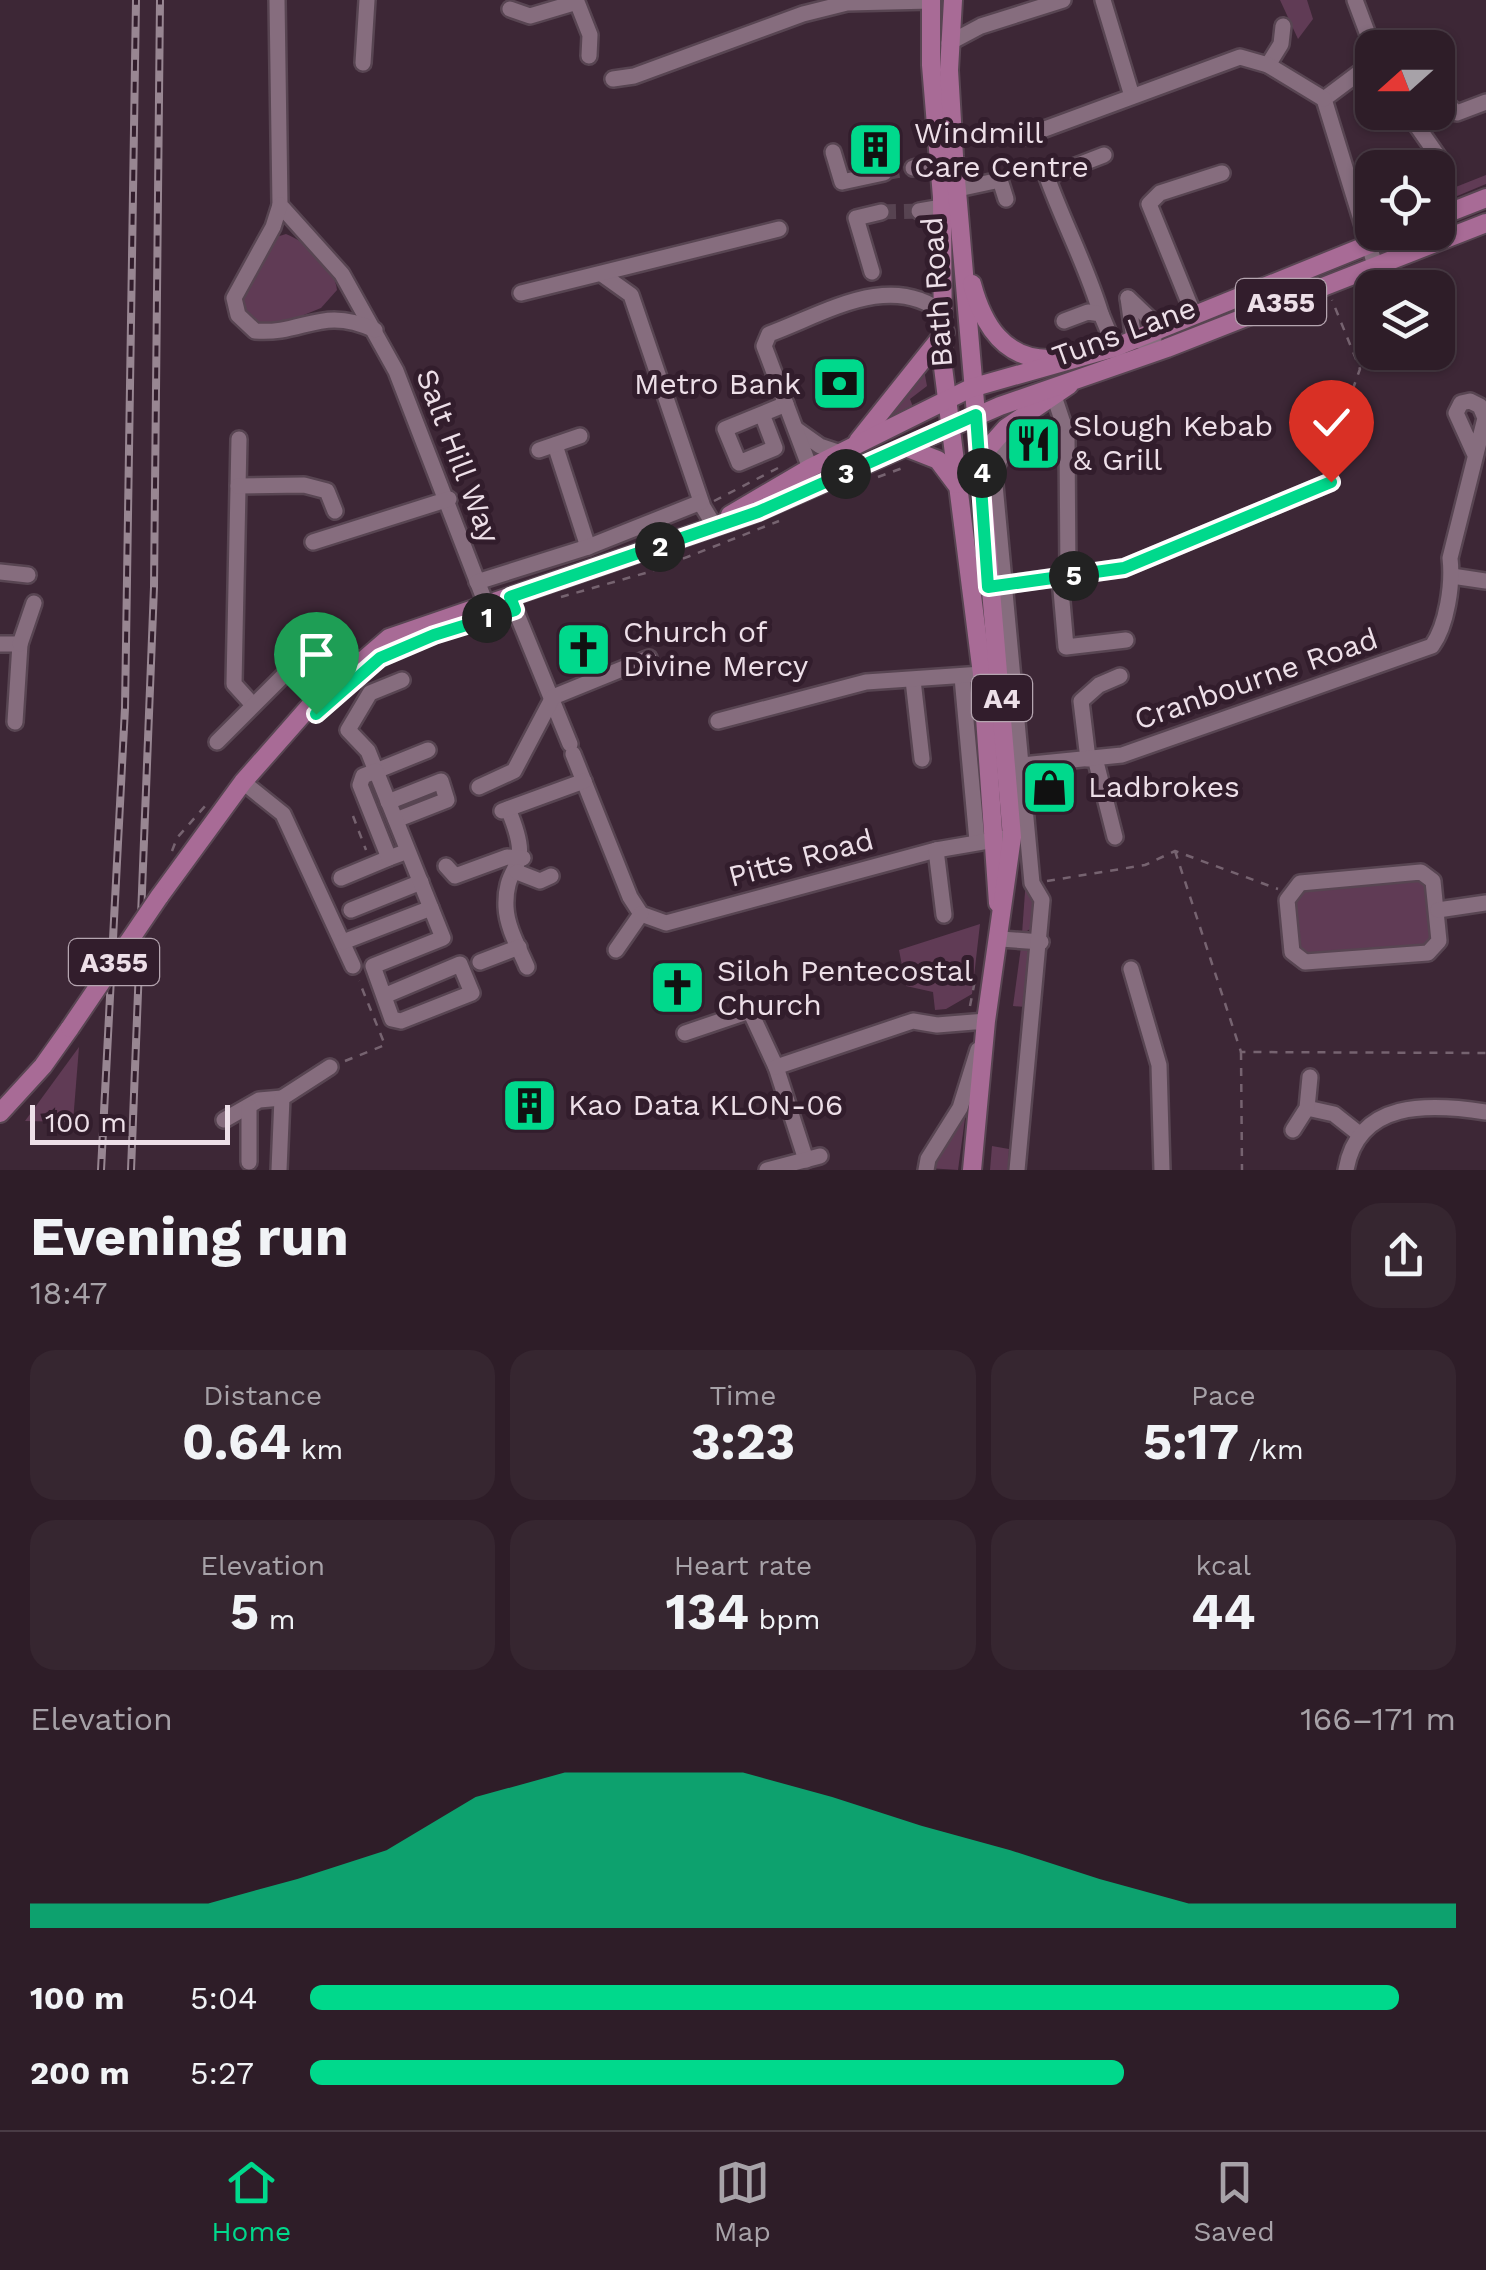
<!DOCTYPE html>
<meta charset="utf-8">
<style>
:root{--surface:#2e1d28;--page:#362630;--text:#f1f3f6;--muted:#a7a2a8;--line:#493b45;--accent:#00d98c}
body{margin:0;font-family:"Work Sans",sans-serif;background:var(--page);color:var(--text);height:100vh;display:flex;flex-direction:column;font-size:38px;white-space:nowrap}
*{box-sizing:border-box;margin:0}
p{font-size:32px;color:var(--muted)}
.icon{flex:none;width:55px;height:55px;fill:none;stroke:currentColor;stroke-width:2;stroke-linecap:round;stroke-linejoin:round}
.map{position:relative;height:1170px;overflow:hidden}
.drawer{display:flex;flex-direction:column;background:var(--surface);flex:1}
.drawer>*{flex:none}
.needle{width:65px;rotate:249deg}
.tools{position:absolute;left:1355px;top:30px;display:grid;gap:20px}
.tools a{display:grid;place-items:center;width:100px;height:100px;border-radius:20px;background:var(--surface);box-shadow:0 2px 8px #0004,0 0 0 2px var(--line);font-size:50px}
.scale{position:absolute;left:30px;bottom:25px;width:200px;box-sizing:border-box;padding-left:10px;border:5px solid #eddfe8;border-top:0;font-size:28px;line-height:35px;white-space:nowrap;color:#eddfe8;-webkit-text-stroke:8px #321d2c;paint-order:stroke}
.pin{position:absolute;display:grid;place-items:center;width:85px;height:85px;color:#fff;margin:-102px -42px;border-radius:50% 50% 50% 0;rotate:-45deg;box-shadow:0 0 10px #0007}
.pin .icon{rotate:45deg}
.km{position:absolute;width:50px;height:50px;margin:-25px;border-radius:50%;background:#222;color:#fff;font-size:28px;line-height:50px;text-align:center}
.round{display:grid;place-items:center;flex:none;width:105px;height:105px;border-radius:30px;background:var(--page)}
.head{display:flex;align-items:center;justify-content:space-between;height:170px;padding:0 30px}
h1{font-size:55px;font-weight:700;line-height:75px}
.metrics{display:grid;grid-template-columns:repeat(3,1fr);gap:15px;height:170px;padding:10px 30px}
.metrics div{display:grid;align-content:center;border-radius:25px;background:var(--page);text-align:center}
.metrics b{font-size:50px;font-weight:700}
.metrics small{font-size:28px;font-weight:400}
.metrics p{font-size:28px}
.chart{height:280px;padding:20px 30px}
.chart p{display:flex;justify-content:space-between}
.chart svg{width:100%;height:180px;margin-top:10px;fill:var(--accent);opacity:.7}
ul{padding:0 30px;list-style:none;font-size:32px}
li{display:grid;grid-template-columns:160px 120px 1fr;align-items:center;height:75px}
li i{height:25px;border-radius:12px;background:var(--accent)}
.tabs{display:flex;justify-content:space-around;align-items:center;height:140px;border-top:2px solid var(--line);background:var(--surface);font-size:28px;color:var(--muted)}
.tabs a{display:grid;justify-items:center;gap:5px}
.tabs .current{color:var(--accent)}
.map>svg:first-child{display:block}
</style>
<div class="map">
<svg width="1486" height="1170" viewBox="0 0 1486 1170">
<rect width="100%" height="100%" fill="#3d2736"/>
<g fill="#603b55">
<path d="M1280 0H1307L1313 19 1298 39Z"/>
<path d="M1486 175V184L1438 204V194Z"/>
<path d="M286 234C307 242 335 268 337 290L321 308 269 329 248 314 242 299 273 238Z"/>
<path d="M924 370 927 386 910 399 913 407 886 419Z"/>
<path d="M1026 878 1033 896 1035 926 1022 934Z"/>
<path d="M1418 878 1428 888 1431 937 1424 944 1305 955 1298 950 1293 896 1301 889Z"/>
<path d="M980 924 972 994 946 1009 935 1010 933 992 906 986 899 950Z"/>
<path d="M1021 947 1032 954 1026 1007 1013 1006Z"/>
<path d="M79 1047 73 1122 25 1121Z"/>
<path d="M968 1096 958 1170 928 1168Z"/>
<path d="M992 1146 1009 1149 1008 1170H990Z"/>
</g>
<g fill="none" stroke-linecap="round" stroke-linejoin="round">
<g stroke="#574351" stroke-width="15" stroke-dasharray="15 8" stroke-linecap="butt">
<path d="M884 173 913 168"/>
<path d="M881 212 919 211"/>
</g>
<defs>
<g id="minor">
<path d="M277 0 280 205 342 274 396 371 486 604"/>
<path d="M1103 0 1132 96"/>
<path d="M1355 0 1373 48"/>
<path d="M510 9 530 16 577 2 590 35 589 56"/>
<path d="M949 43 981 26 1063 0"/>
<path d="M363 63 367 0"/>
<path d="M1372 63 1324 99 1375 265"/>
<path d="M1268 65 1281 44 1283 26"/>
<path d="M613 79 634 76 803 14 847 3 931 1"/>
<path d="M1438 96 1457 113 1486 102"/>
<path d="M1416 112 1417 126 1440 159"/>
<path d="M1023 137 1240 57 1268 65 1324 99"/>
<path d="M833 152 842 182 884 173"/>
<path d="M913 168 940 160"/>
<path d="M958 189 1000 180 1006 199"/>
<path d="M280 205 273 227 234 298 238 315 255 331C304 335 321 305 375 330"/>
<path d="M919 211 942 207"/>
<path d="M872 272 856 218 881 212"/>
<path d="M603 275 631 295 703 507 714 525"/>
<path d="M521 293 779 229"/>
<path d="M1128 298 1134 340 1144 342"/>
<path d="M1128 298 1149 318 1154 338"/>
<path d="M1101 314C1087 267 1064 224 1047 177L1104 155"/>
<path d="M1194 315 1149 204 1160 193 1222 173"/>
<path d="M1064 321 1088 312 1101 314 1119 357"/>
<path d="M762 414 775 448 739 463 725 429 786 404"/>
<path d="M1063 423 1067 436 1068 577"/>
<path d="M796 429 820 446 841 453"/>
<path d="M239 439 234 684 253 705"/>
<path d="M555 445 588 547"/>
<path d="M539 450 580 436"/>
<path d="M810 468 764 346 769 334C824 314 891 270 944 314"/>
<path d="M238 486 304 485 327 491 335 511"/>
<path d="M313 542 449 499"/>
<path d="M0 572 28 575"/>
<path d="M1452 576 1486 581"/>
<path d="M1060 579 1066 647 1126 640"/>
<path d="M477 582 588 547 701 502"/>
<path d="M994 586 1124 568 1331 482"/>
<path d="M510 597 570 744"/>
<path d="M0 644H20L15 722"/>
<path d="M20 644 34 603"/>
<path d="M962 677 977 841"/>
<path d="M402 680 370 693 348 730 368 751 376 771 428 750"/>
<path d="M913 680 922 759"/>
<path d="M718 721 866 682 982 674"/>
<path d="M217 742 311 648 336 641 358 662"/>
<path d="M573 754 630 897 641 914 666 923 936 850 1012 837"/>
<path d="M1095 758 1115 837"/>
<path d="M1088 759 1081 701 1099 685 1120 676"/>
<path d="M1022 765 1122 755 1432 646C1447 625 1453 584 1450 558L1485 418 1480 406 1470 401 1461 403 1456 413 1475 455"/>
<path d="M243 782 283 814 353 966"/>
<path d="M479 787 514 771 553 697 649 658"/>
<path d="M388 802 441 781 447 800 396 820"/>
<path d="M508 809C536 875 504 858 506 907 507 928 519 948 527 967"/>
<path d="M502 811 584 781"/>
<path d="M936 850 944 915"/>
<path d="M446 866 455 876 507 857 523 858"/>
<path d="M517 872 540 881 551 876"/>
<path d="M1421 872 1433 881 1439 941 1428 953 1305 962 1292 952 1287 900 1300 883Z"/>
<path d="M341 878 389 858"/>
<path d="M351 910 421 882"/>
<path d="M1438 910 1486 903"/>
<path d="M1001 939 1041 942"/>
<path d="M343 942 431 908"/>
<path d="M616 950 641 914"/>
<path d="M480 962 519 947"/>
<path d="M1131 969 1159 1065 1162 1170"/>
<path d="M384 996 460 964 472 993 401 1021 392 1019 373 966 443 938 376 771 363 776 360 785 389 858 408 851"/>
<path d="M685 1033 750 1011 776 1067 806 1160"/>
<path d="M776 1067 913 1021 937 1025 986 1021 984 1028"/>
<path d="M1307 1108 1334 1114 1358 1133"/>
<path d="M224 1120 259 1100 282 1098"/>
<path d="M1293 1130 1307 1108 1310 1077"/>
<path d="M249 1162V1107"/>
<path d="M279 1170 282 1098 330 1067"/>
<path d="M767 1170 820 1156"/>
<path d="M926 1170 928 1159 960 1108 978 1050"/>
<path d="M1017 1170 1042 900 1032 883 994 474C1005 436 1028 435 1063 423L1055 399"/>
<path d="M1346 1170C1358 1100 1429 1103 1486 1112"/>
</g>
<g id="major">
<path d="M931 0V65L942 197 943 367 982 674 998 903"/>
<path d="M953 0 949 70 954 156 1012 837 986 1021 972 1170"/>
<path d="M1438 217 1486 198"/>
<path d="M972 284C983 325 1004 359 1049 359"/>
<path d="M858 441 945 332"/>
<path d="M905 447 938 460 956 484"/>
<path d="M981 456 1006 428 1069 385"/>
<path d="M730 515 810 468 971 388 1116 347 1400 232"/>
<path d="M159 897 243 782 309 707 389 638 757 512 1000 406 1167 348 1486 223"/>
<path d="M0 1113 43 1066 70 1028"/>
</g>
</defs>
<use href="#minor" stroke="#584552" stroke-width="20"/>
<use href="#major" stroke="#584552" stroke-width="22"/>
<g stroke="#766370" stroke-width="2.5" stroke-dasharray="8 8" stroke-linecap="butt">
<path d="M1331 466V450L1360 369 1332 300"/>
<path d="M878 477 908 466"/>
<path d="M714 501 778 468"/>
<path d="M561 597 649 572 779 521"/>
<path d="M353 816 366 850"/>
<path d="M172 851 177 838 206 805"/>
<path d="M1175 851 1241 1052 1486 1053"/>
<path d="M1047 881 1145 865 1175 851 1278 889"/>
<path d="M970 1006 976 975"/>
<path d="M1241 1052 1242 1170"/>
<path d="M345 1061 385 1045 359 981"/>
</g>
<use href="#minor" stroke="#866d7e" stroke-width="15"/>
<use href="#major" stroke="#a86b96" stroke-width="18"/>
<defs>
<g id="rail">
<path d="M101 1170 125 708 136 0"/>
<path d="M131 1170 154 587 160 0"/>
</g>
</defs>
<use href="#rail" stroke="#988692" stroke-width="8"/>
<use href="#rail" stroke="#321d2c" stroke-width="4" stroke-dasharray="11" stroke-linecap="butt"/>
<defs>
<path id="major-bridge" d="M70 1028 159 897"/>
</defs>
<use href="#major-bridge" stroke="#584552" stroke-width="22" stroke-linecap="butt"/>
<use href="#major-bridge" stroke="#a86b96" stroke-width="18"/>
</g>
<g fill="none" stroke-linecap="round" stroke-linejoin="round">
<defs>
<path id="route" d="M316 714 380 658 434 635 515 610 510 597 758 512 976 415 988 587 1124 568 1331 482"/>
</defs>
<use href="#route" stroke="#fff" stroke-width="20"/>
<use href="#route" stroke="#00d98c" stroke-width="12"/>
</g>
<defs>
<symbol id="building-square" viewBox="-11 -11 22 22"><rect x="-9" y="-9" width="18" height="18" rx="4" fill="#00d98c" stroke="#321d2c"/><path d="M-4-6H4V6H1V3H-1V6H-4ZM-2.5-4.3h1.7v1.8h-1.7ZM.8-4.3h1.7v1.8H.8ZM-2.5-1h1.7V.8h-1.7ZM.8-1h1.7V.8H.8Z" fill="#111"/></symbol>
<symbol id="bank-square" viewBox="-11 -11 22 22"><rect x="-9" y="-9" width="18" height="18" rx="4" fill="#00d98c" stroke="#321d2c"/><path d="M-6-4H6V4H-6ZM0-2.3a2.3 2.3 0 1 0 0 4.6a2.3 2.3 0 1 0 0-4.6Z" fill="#111"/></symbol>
<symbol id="restaurant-square" viewBox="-11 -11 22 22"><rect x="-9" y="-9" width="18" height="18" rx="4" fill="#00d98c" stroke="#321d2c"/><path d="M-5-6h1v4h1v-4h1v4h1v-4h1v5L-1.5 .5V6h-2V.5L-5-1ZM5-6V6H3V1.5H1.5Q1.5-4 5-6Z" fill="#111"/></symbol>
<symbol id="church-square" viewBox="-11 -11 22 22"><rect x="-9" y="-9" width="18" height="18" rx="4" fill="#00d98c" stroke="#321d2c"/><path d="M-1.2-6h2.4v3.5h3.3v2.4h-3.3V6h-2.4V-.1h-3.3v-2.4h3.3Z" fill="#111"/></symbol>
<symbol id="shop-square" viewBox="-11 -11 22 22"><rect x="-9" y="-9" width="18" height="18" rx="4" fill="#00d98c" stroke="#321d2c"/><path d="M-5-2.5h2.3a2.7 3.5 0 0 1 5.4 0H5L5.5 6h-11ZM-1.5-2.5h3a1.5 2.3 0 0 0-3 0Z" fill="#111"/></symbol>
</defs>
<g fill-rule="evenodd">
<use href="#building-square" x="844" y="118" width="63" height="63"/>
<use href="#bank-square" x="808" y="352" width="63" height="63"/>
<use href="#restaurant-square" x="1002" y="412" width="63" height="63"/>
<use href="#church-square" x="552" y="618" width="63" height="63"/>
<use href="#shop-square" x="1018" y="756" width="63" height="63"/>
<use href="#church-square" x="646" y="956" width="63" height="63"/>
<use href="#building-square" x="498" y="1074" width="63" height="63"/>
</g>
<g text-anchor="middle" stroke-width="10" stroke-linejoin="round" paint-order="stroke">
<g fill="#321d2c" stroke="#b5a5b0" stroke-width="2.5">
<rect x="1236" y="279" width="90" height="46" rx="8"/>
<rect x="972" y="675" width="60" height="46" rx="8"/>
<rect x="69" y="939" width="90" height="46" rx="8"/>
</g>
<g font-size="28" font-weight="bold" fill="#eddfe8">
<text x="1281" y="312">A355</text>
<text x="1002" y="708">A4</text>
<text x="114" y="972">A355</text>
</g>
<g font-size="30" fill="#eddfe8" stroke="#321d2c" text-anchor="start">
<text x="914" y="143">Windmill<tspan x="914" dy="34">Care Centre</tspan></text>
<text x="801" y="394" text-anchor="end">Metro Bank</text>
<text x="1073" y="436">Slough Kebab<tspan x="1073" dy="34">&amp; Grill</tspan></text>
<text x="623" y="642">Church of<tspan x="623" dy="34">Divine Mercy</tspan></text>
<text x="1088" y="797">Ladbrokes</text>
<text x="717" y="981">Siloh Pentecostal<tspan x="717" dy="34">Church</tspan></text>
<text x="568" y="1115">Kao Data KLON-06</text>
</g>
<g font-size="30" fill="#eddfe8" stroke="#321d2c">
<text transform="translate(937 292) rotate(-94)" y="10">Bath Road</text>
<text transform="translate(1124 332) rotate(-20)" y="10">Tuns Lane</text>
<text transform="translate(458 456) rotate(69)" y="10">Salt Hill Way</text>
<text transform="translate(1256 679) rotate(-19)" y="10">Cranbourne Road</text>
<text transform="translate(801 858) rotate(-15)" y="10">Pitts Road</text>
</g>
</g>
</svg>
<div class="tools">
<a><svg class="needle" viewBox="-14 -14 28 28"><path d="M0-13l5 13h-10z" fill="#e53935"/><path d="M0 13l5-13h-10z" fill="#a7a2a8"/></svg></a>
<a><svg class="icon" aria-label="locate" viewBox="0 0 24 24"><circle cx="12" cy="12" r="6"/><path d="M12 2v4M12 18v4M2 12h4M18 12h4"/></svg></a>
<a><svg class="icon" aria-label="layers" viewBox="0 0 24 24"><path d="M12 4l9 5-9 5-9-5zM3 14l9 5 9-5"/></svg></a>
</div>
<div class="scale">100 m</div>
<div class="pin" style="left:316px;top:714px;background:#1e9e55"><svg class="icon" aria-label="arrive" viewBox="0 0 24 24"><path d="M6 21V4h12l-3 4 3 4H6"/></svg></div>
<div class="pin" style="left:1331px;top:482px;background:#d93025"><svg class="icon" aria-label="check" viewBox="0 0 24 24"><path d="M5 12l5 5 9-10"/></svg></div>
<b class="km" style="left:487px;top:618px">1</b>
<b class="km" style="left:660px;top:547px">2</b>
<b class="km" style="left:846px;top:474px">3</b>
<b class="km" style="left:982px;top:473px">4</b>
<b class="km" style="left:1074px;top:576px">5</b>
</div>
<section class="drawer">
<div class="head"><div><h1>Evening run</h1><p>18:47</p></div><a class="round"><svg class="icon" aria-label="share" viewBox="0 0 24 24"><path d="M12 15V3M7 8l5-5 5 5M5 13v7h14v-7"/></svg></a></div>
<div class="metrics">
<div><p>Distance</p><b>0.64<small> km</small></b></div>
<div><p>Time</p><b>3:23</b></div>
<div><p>Pace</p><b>5:17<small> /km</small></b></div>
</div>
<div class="metrics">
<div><p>Elevation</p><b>5<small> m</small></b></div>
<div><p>Heart rate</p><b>134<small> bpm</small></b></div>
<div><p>kcal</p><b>44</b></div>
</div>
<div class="chart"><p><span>Elevation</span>166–171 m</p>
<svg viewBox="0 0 160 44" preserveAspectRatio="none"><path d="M0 44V38L10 38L20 38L30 32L40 25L50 12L60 6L70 6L80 6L90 12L100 19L110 25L120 32L130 38L140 38L150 38L160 38V44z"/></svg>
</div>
<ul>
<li><b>100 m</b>5:04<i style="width:95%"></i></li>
<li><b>200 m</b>5:27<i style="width:71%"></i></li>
</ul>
</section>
<nav class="tabs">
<a class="current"><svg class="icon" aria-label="home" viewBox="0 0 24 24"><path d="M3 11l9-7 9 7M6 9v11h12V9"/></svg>Home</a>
<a><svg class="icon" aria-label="map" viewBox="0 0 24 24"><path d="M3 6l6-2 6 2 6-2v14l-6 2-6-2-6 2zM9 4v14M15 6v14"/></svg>Map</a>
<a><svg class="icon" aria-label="saved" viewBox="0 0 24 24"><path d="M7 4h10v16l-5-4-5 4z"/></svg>Saved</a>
</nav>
